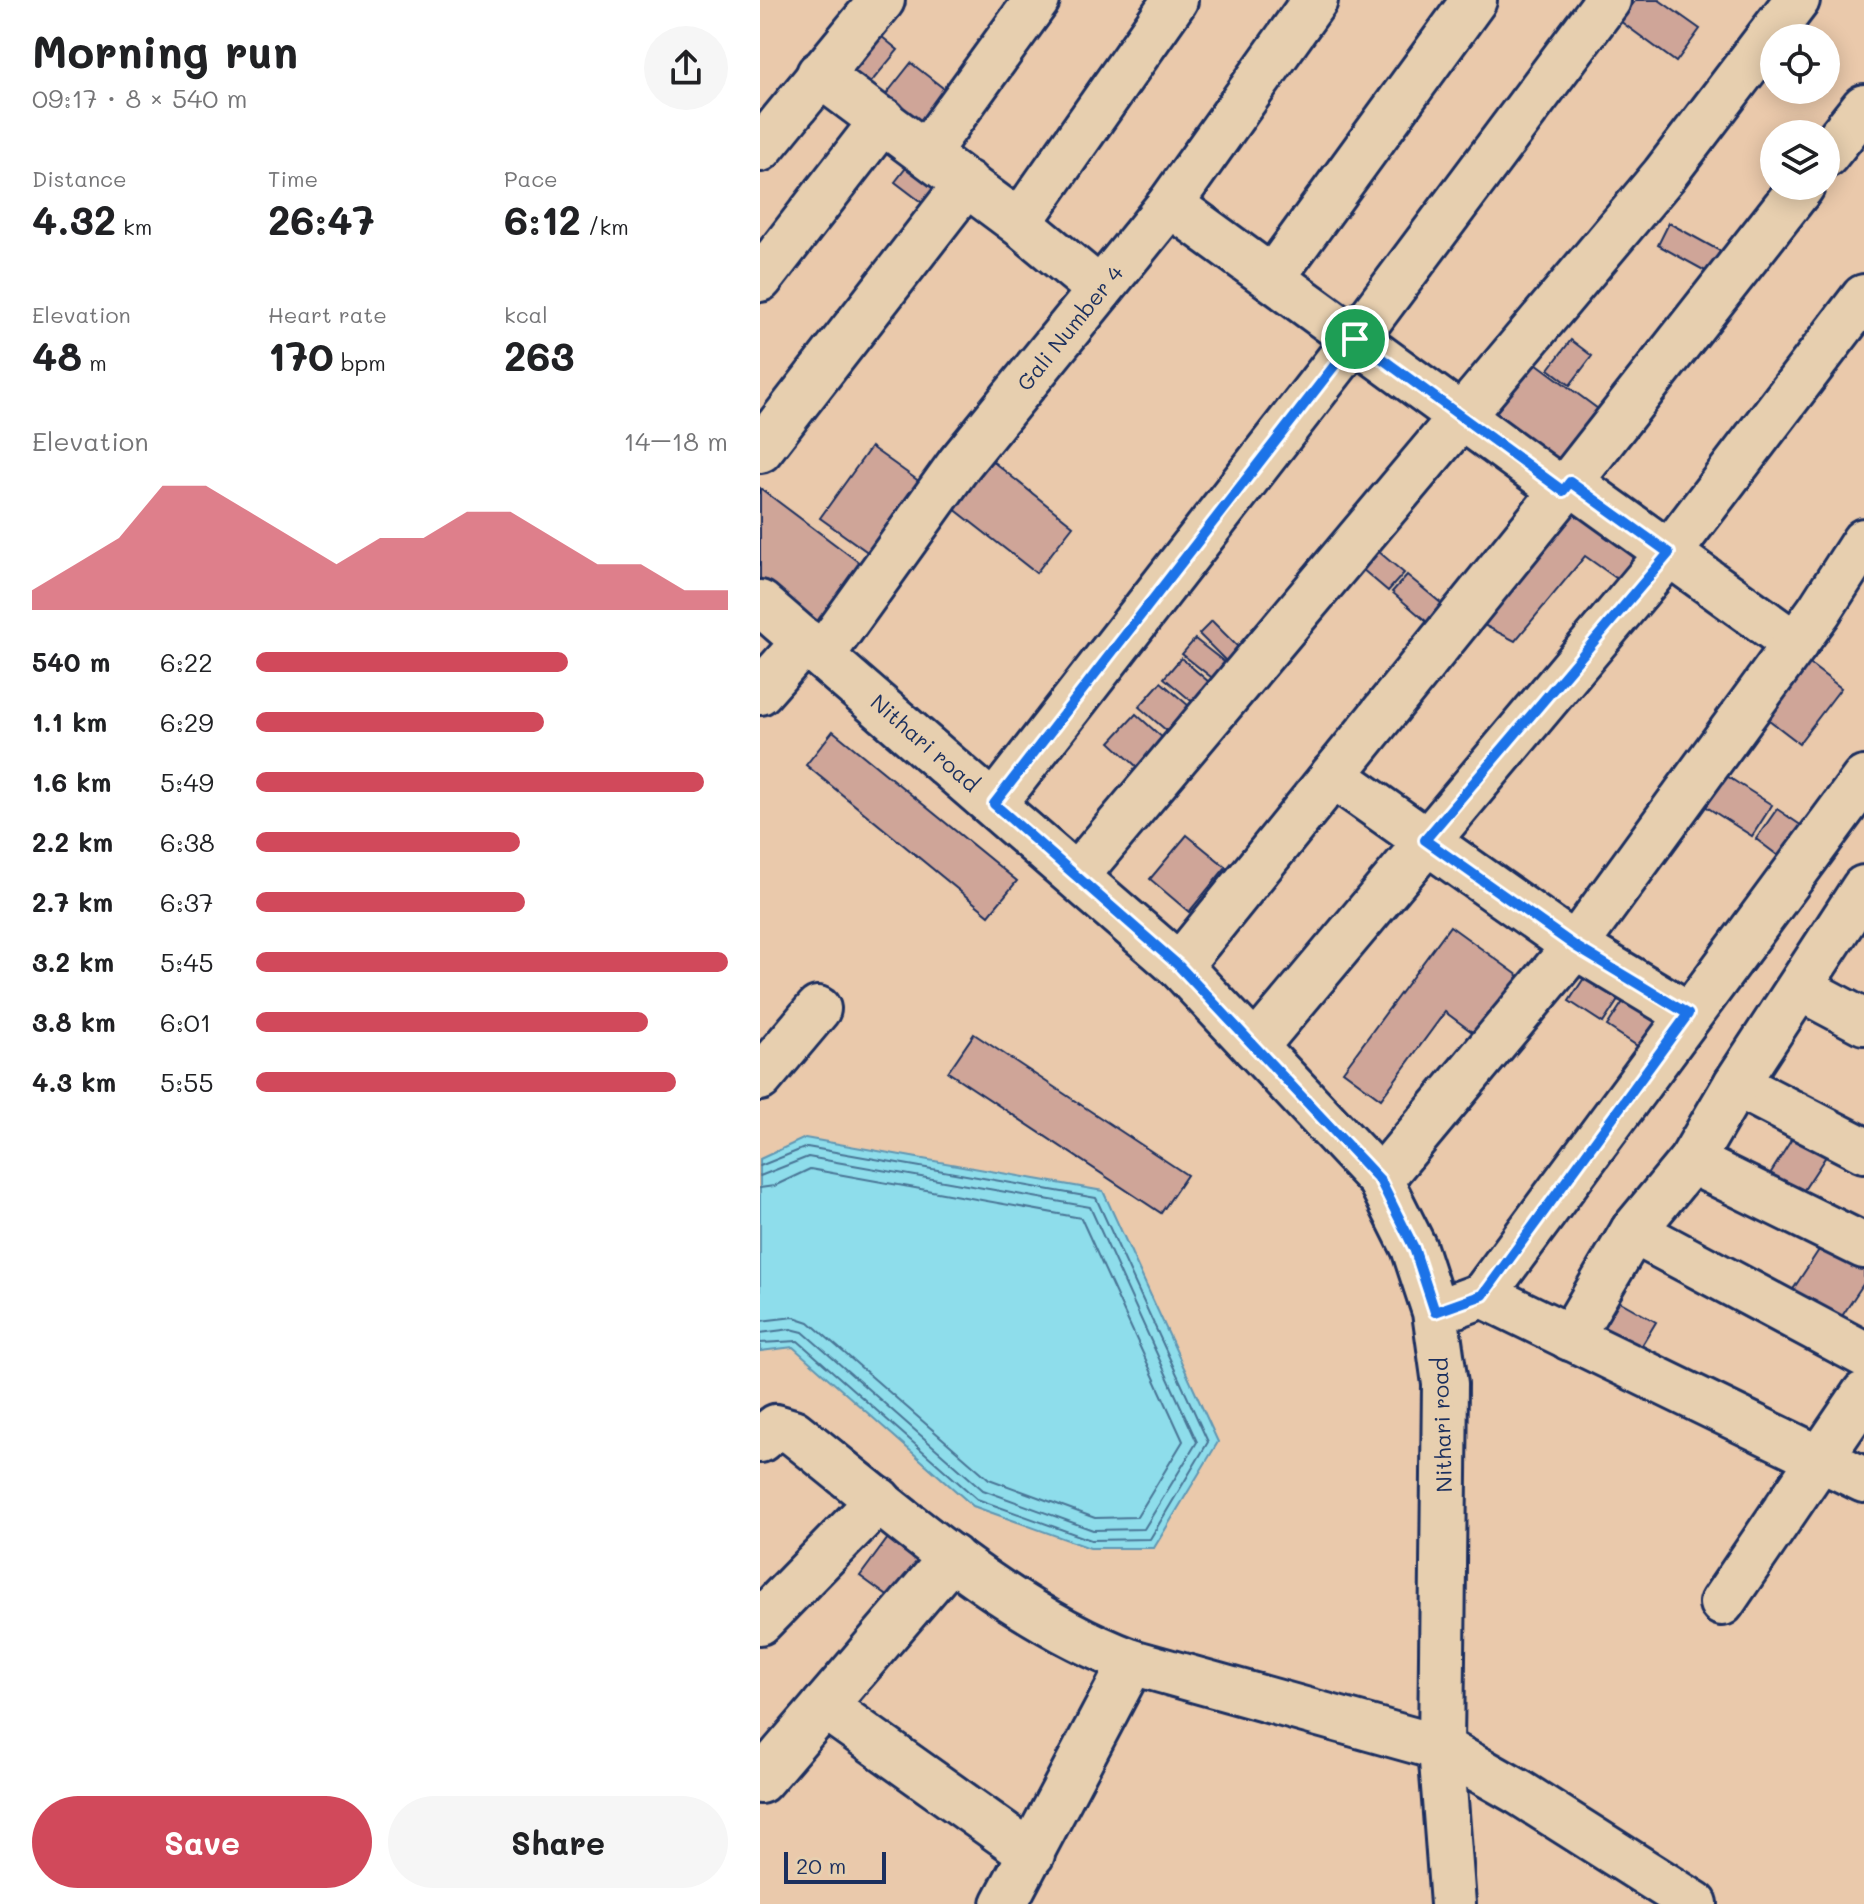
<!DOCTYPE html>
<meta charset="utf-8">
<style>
:root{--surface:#fff;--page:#f6f6f6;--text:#202124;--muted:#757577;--accent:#d1495b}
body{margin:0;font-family:Mali,sans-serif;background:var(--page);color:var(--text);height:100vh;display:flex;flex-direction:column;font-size:30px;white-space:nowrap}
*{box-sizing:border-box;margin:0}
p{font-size:26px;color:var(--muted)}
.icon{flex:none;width:44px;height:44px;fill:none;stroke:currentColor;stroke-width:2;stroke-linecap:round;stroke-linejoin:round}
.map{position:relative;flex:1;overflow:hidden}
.panel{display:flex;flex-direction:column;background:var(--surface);width:760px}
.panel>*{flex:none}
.fabs{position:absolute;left:1000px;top:24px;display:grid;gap:16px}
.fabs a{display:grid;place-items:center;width:80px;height:80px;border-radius:50%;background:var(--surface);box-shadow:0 4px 20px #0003;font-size:40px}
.scale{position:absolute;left:24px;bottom:20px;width:102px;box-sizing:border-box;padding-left:8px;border:4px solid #1b2f5e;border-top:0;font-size:22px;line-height:28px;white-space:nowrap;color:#1b2f5e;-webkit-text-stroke:6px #e7cfaf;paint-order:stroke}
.pin{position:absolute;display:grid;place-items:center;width:68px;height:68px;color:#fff;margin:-34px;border:4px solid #fff;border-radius:50%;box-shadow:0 2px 8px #0007}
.round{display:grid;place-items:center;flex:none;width:84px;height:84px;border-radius:42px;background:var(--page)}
.summary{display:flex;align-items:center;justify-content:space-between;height:136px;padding:0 32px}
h1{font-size:44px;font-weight:700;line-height:60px}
.stats{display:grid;grid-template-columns:repeat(3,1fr);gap:12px;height:136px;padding:8px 32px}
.stats div{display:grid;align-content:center}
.stats b{font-size:40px;font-weight:700}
.stats small{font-size:22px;font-weight:400}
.stats p{font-size:22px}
.chart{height:224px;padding:16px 32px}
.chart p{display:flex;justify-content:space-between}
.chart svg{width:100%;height:144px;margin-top:8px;fill:var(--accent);opacity:.7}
.primary-button{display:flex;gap:16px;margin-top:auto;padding:16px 32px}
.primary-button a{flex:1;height:92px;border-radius:48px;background:var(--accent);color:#fff;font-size:32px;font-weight:700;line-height:92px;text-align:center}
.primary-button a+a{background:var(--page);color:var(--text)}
ul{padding:0 32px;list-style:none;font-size:26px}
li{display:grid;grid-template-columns:128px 96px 1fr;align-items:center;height:60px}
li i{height:20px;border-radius:10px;background:var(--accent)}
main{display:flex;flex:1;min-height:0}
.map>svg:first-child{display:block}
</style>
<main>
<section class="panel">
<div class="summary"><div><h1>Morning run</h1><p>09:17 · 8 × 540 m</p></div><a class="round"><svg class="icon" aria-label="share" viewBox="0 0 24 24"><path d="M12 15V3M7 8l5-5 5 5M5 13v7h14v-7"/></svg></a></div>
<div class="stats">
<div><p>Distance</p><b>4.32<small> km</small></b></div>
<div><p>Time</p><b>26:47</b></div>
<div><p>Pace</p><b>6:12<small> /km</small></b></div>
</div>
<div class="stats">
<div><p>Elevation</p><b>48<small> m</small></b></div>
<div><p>Heart rate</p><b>170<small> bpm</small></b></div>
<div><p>kcal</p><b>263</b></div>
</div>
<div class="chart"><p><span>Elevation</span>14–18 m</p>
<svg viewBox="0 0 160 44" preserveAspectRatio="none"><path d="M0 44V38L10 30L20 22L30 6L40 6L50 14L60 22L70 30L80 22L90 22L100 14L110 14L120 22L130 30L140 30L150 38L160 38V44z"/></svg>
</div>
<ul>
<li><b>540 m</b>6:22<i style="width:66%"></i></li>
<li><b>1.1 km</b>6:29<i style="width:61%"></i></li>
<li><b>1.6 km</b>5:49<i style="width:95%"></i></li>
<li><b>2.2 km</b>6:38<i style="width:56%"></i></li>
<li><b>2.7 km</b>6:37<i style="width:57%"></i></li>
<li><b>3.2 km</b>5:45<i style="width:100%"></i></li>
<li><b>3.8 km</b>6:01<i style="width:83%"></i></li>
<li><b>4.3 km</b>5:55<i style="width:89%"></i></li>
</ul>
<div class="primary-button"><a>Save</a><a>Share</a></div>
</section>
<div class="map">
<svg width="1104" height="1904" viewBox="0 0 1104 1904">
<rect width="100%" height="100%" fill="#eac9ab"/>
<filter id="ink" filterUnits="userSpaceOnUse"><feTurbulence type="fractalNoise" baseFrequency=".0125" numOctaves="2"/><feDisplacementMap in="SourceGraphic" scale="16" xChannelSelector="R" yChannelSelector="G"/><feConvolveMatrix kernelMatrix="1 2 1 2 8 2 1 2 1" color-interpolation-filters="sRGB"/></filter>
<g filter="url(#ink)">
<path fill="#8eddeb" stroke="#6097b3" stroke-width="2" d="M45 1138 343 1191 458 1442 394 1548H330L213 1506 33 1347 0 1351V1159Z"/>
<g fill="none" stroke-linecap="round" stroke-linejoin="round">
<g stroke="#497596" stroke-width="2">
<path d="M0 1166 47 1147 336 1198 448 1442 390 1539 331 1540 217 1499 38 1341 0 1343"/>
<path d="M0 1176 48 1157 330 1207 437 1442 384 1529 333 1530 223 1490 43 1332 31 1329 0 1333"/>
<path d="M0 1188 14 1186 50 1169 321 1218 423 1441 377 1517 335 1518 229 1479 49 1322 34 1317 0 1321"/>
</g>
</g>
<g fill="#cfa598" stroke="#1b2f5e" stroke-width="2">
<path d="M876 0H899L940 29 916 62 860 21Z"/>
<path d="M116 32 138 50 107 87 85 68Z"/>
<path d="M151 63 192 95 165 130 124 97Z"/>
<path d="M156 155 193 184 173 211 135 182Z"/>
<path d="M909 223 960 251 949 273 898 245Z"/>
<path d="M811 340 832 356 810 385 789 369Z"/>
<path d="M765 355 838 409 794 466 722 413Z"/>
<path d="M111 447 167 487 116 558 60 518Z"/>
<path d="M231 460 313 526 276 573 193 508Z"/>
<path d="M0 488 109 570 65 627 0 578Z"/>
<path d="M812 497 890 549 866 585 825 556 755 641 710 618Z"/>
<path d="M605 540 644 573 628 591 589 558Z"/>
<path d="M647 575 682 604 667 622 632 592Z"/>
<path d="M452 621 490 659 477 672 439 634Z"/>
<path d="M435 639 477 672 465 688 422 654Z"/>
<path d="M421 658 464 695 448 715 404 678Z"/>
<path d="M1042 658 1081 688 1039 743 1000 713Z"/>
<path d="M401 682 443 718 421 743 379 707Z"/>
<path d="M376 714 415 749 389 778 350 742Z"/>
<path d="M73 731 257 881 229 915 46 765Z"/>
<path d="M962 773 1012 805 992 836 942 804Z"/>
<path d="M1017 809 1042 826 1020 857 996 839Z"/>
<path d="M427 835 466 867 429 912 390 879Z"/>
<path d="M690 926 770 984 727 1043 685 1012 621 1099 583 1071Z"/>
<path d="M834 963 868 985 843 1023 809 1001Z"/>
<path d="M873 987 914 1014 888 1053 847 1026Z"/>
<path d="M214 1034 427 1175 401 1213 188 1072Z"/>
<path d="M1040 1126 1072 1147 1036 1202 1005 1182Z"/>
<path d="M1068 1236 1104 1259V1283L1076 1325 1030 1294Z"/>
<path d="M843 1292 896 1322 878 1352 826 1321Z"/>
<path d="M131 1534 168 1561 137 1603 100 1576Z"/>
</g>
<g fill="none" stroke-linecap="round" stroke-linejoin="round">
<defs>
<g id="minor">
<path d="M59 74 259 223 340 290"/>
<path d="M0 149 122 0"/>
<path d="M167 152 277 0"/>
<path d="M1066 155 1104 107"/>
<path d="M410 204 803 491"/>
<path d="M259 223 415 0"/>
<path d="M512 278 714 0"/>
<path d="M0 279 123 120"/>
<path d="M0 450 207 183"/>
<path d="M810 482 1035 644"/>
<path d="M0 603 419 966 620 1180 654 1248 675 1312 685 1384 681 1748 693 1904"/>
<path d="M63 654 200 463 410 204 555 0"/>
<path d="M0 692 45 641"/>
<path d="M573 775 815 946 928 1014"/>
<path d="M234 804 595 339 848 0"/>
<path d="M317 875 904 175 1037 0"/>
<path d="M419 966 810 482 1042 186"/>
<path d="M1040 988 1104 1022"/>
<path d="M495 1047 909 553 1104 297"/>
<path d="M0 1078 58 1009"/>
<path d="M976 1084 1104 1150"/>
<path d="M931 1161 1104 1246"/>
<path d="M620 1180 815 946 1059 611 1104 541"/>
<path d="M873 1231 1104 1354"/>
<path d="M723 1295 1104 779"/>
<path d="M696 1305 723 1295 1104 1480"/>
<path d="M810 1338 873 1231 931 1161 976 1084 1104 888"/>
<path d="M0 1440 16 1427 33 1432C135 1513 249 1616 372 1662L681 1748 760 1793 935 1904"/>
<path d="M962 1603 1104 1394"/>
<path d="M0 1622 119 1500"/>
<path d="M64 1706 272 1854"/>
<path d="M0 1781 192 1557"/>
<path d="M244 1904 372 1662"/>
</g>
</defs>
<use href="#minor" stroke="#1b2f5e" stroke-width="50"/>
<use href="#minor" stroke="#e7cfaf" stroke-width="44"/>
</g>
</g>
<g fill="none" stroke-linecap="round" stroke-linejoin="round" filter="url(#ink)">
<defs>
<path id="route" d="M595 339 803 491 810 482 909 553 665 840 815 946 928 1014 723 1295 675 1312 654 1248 620 1180 419 966 234 804Z"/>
</defs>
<use href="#route" stroke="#fff" stroke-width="16"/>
<use href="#route" stroke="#1a73e8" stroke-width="10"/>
</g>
<g text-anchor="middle" stroke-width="8" stroke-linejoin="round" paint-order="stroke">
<g font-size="22" fill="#1b2f5e" stroke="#e7cfaf">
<text transform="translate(310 328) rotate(-51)" y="8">Gali Number 4</text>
<text transform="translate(165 743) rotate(41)" y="8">Nithari road</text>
<text transform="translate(682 1425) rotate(-92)" y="8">Nithari road</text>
</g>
</g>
</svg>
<div class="fabs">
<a><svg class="icon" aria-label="locate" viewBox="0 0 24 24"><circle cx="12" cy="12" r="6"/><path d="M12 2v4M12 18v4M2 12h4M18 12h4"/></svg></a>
<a><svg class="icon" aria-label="layers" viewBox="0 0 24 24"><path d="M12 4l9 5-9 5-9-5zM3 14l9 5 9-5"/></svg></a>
</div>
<div class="scale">20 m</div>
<div class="pin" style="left:595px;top:339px;background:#1e9e55"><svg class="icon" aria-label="arrive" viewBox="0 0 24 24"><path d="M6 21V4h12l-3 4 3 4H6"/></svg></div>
</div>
</main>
